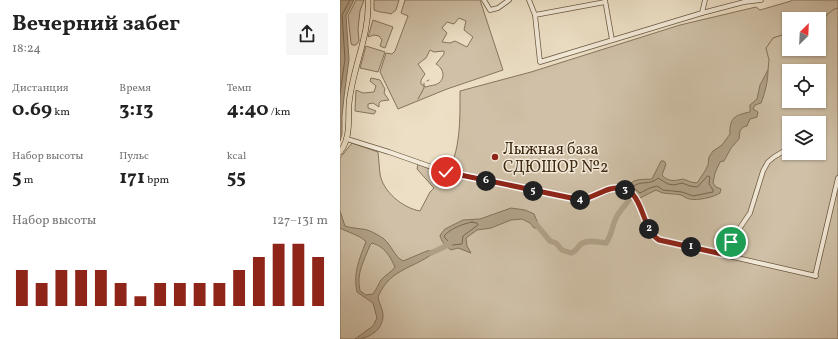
<!DOCTYPE html>
<html lang="ru">
<meta charset="utf-8">
<style>
:root{--surface:#fff;--page:#f6f6f6;--text:#222;--muted:#767676;--accent:#8f2418}
body{margin:0;font-family:Vollkorn,serif;background:var(--page);color:var(--text);height:100vh;display:flex;flex-direction:column;font-size:15px;white-space:nowrap}
*{box-sizing:border-box;margin:0}
p{font-size:13px;color:var(--muted)}
.icon{flex:none;width:22px;height:22px;fill:none;stroke:currentColor;stroke-width:2;stroke-linecap:round;stroke-linejoin:round}
.map{position:relative;flex:1;overflow:hidden}
.drawer{display:flex;flex-direction:column;background:var(--surface);width:340px}
.drawer>*{flex:none}
.needle{width:26px;rotate:24deg}
.fabs{position:absolute;left:442px;top:12px;display:grid;gap:8px}
.fabs a{display:grid;place-items:center;width:44px;height:44px;border-radius:0px;background:var(--surface);box-shadow:0 1px 3px #0004;font-size:20px}
.pin{position:absolute;display:grid;place-items:center;width:34px;height:34px;color:#fff;margin:-17px;border:2px solid #fff;border-radius:50%;box-shadow:0 1px 4px #0007}
.km{position:absolute;width:20px;height:20px;margin:-10px;border-radius:50%;background:#222;color:#fff;font-size:11px;line-height:20px;text-align:center}
.round{display:grid;place-items:center;flex:none;width:42px;height:42px;border-radius:0px;background:var(--page)}
.summary{display:flex;align-items:center;justify-content:space-between;height:68px;padding:0 12px}
h1{font-size:22px;font-weight:700;line-height:30px}
.stats{display:grid;grid-template-columns:repeat(3,1fr);gap:6px;height:68px;padding:4px 12px}
.stats div{display:grid;align-content:center}
.stats b{font-size:20px;font-weight:700}
.stats small{font-size:11px;font-weight:400}
.stats p{font-size:11px}
.chart{height:112px;padding:8px 12px}
.chart p{display:flex;justify-content:space-between}
.chart svg{width:100%;height:72px;margin-top:4px;stroke:var(--accent);stroke-width:6}
main{display:flex;flex:1;min-height:0}
.map>svg:first-child{display:block}
</style>
<main>
<section class="drawer">
<div class="summary"><div><h1>Вечерний забег</h1><p>18:24</p></div><a class="round"><svg class="icon" aria-label="share" viewBox="0 0 24 24"><path d="M12 15V3M7 8l5-5 5 5M5 13v7h14v-7"/></svg></a></div>
<div class="stats">
<div><p>Дистанция</p><b>0.69<small> km</small></b></div>
<div><p>Время</p><b>3:13</b></div>
<div><p>Темп</p><b>4:40<small> /km</small></b></div>
</div>
<div class="stats">
<div><p>Набор высоты</p><b>5<small> m</small></b></div>
<div><p>Пульс</p><b>171<small> bpm</small></b></div>
<div><p>kcal</p><b>55</b></div>
</div>
<div class="chart"><p><span>Набор высоты</span>127–131 m</p>
<svg viewBox="0 0 160 44" preserveAspectRatio="none"><path d="M5 44V22M15 44V30M25 44V22M35 44V22M45 44V22M55 44V30M65 44V38M75 44V30M85 44V30M95 44V30M105 44V30M115 44V22M125 44V14M135 44V6M145 44V6M155 44V14"/></svg>
</div>
</section>
<div class="map">
<svg width="498" height="339" viewBox="0 0 498 339">
<rect width="100%" height="100%" fill="#ecdfc5"/>
<filter id="stains"><feTurbulence type="fractalNoise" baseFrequency=".005" numOctaves="4"/><feColorMatrix values="0 0 0 0 .2 0 0 0 0 .09 0 0 0 0 .02 0 0 0 .5 -.17"/></filter>
<radialGradient id="worn" r=".72"><stop offset=".6" stop-color="#630" stop-opacity="0"/><stop offset="1" stop-color="#630" stop-opacity=".3"/></radialGradient>
<g fill="#cfc0a7" stroke="#87755d" fill-rule="evenodd">
<path d="M16 0H24L20 11 18 29 19 41 16 45H12L11 43 8 16Z"/>
<path d="M34 0H59L56 10 51 14C46 12 40 13 34 10Z"/>
<path d="M65 0H140L163 70 107 89 58 109 40 72 46 53 52 54 55 51 68 16 61 13ZM119 18 126 21 124 30 133 37 127 47 115 41 110 43 102 42 107 33 102 28 107 22 114 24ZM90 50 94 52 104 51V54L96 64C103 68 106 77 99 83 95 86 90 85 86 87L81 84V80L85 74 78 64 86 58Z"/>
<path d="M452 0H498V339H0V158L12 143 38 152C39 159 39 167 40 174 43 192 63 208 80 211L90 192 94 188 77 169 78 164 106 176C121 151 120 119 120 91L191 72 340 25 416 7 420 10 451 1ZM449 19H479V49H449ZM449 71H479V101H449ZM449 123H479V153H449Z"/>
<path d="M33 20 53 27 45 48 40 46 42 40 39 36 34 35 28 37Z"/>
<path d="M26 46 45 52 38 72 20 68Z"/>
<path d="M31 78 40 80 45 89 44 93 49 100 41 101 39 103V107L33 103 28 104V108L36 111 34 114 15 111 16 90 23 93 34 92 36 86 30 81Z"/>
</g>
<g fill="#b1a188" stroke="#837159" fill-rule="evenodd">
<path d="M0 0H14L6 16 9 59 4 97 2 116V134L0 141Z"/>
<path d="M428 70C428 81 425 93 421 103L415 105 413 109 418 112 417 117 410 119 407 126 403 127 400 131 399 139 391 148 384 161 380 162 375 173 373 183 376 187 381 189 380 193C375 197 356 201 350 199 346 199 344 196 341 195 332 193 324 195 316 190L300 198 288 189C291 177 303 180 312 179L321 161H324L326 164 322 175C328 182 335 181 343 179L351 182 357 183 365 171 368 165 369 157 373 151 382 145 390 134C389 118 395 115 410 112V105L417 99 420 85Z"/>
<path d="M171 208 185 210 194 214 200 228H194L190 223 182 219 171 220 151 228 137 230 126 238 127 246 131 253 118 248 111 250C106 246 101 242 100 235L105 229 123 220 140 219Z"/>
<path d="M0 211 5 226C11 228 15 228 21 229 29 229 38 235 44 239 52 246 54 256 63 261L87 251 97 250C76 269 50 267 38 297 39 304 43 309 43 315 43 331 28 339 15 339L33 326 37 318 33 303 17 292C13 274 19 259 26 242 22 236 7 232 0 228ZM32 243C44 246 50 256 55 267 52 272 45 275 41 280 38 285 36 290 33 294L26 295 20 291C16 273 24 261 30 245Z"/>
</g>
<g fill="none" stroke-linecap="round" stroke-linejoin="round">
<g stroke="#78664e" stroke-width="1">
<path d="M0 94 5 59 2 15 10 0"/>
<path d="M368 176 370 177 369 184 373 190V192L353 196 342 192 323 190 317 186 310 188 300 193 293 187C299 180 310 186 318 178L328 184 334 185 342 183 350 186 357 187Z"/>
<path d="M132 222 137 223 138 225 123 236 122 244 112 245 105 238 104 236C111 228 123 224 132 222Z"/>
</g>
<g stroke="#837159" stroke-width="1">
<path d="M479 21C486 18 490 9 498 8"/>
<path d="M428 70 429 60 426 48 433 38 442 35 446 27 449 26"/>
<path d="M87 81 89 80"/>
<path d="M78 99 84 88V83"/>
</g>
<g stroke="#b1a188" stroke-width="5.5">
<path d="M195 223 210 241 216 243 222 250 231 253C237 251 237 247 241 244 248 239 259 242 266 243 272 235 272 225 277 216 281 209 288 203 292 195"/>
<path d="M91 253 106 246 111 242"/>
</g>
<defs>
<g id="minor">
<path d="M144 0 150 10 158 8 169 0"/>
<path d="M189 0 195 15 200 62 362 13 404 2 421 0"/>
<path d="M265 0 272 40"/>
<path d="M362 13 365 0"/>
<path d="M195 15 265 2"/>
<path d="M7 139 49 152 106 172 234 199C238 200 242 200 247 199 261 195 277 182 291 193 294 196 297 198 299 202 306 216 305 231 319 240L476 276"/>
<path d="M382 254 410 213 423 171 428 162 434 157 449 148"/>
<path d="M475 276 498 178"/>
</g>
<path id="major" d="M0 152C11 138 8 120 9 104 12 69 30 35 28 0"/>
</defs>
<use href="#minor" stroke="#6a5740" stroke-width="5.5"/>
<use href="#major" stroke="#3f2a13" stroke-width="6"/>
<use href="#minor" stroke="#f3ead9" stroke-width="4"/>
<use href="#major" stroke="#ecdfc5" stroke-width="5"/>
</g>
<g fill="none" stroke-linecap="round" stroke-linejoin="round">
<defs>
<path id="route" d="M106 172 241 200C251 198 260 192 270 189 306 181 298 227 319 240L382 254 391 242"/>
</defs>
<use href="#route" stroke="#fff" stroke-width="8"/>
<use href="#route" stroke="#8f2418" stroke-width="5"/>
</g>
<circle fill="#8f2418" stroke="#f3ead9" stroke-width="1.5" cx="155" cy="157" r="4"/>
<g text-anchor="middle" stroke-width="3" stroke-linejoin="round" paint-order="stroke">
<g font-size="16" fill="#3f2a13" stroke="#f3ead9" text-anchor="start">
<text x="163" y="154">Лыжная база<tspan x="163" dy="18">СДЮШОР №2</tspan></text>
</g>
</g>
<rect width="100%" height="100%" filter="url(#stains)"/>
<rect width="100%" height="100%" fill="url(#worn)"/>
</svg>
<div class="fabs">
<a><svg class="needle" viewBox="-14 -14 28 28"><path d="M0-13l5 13h-10z" fill="#e53935"/><path d="M0 13l5-13h-10z" fill="#767676"/></svg></a>
<a><svg class="icon" aria-label="locate" viewBox="0 0 24 24"><circle cx="12" cy="12" r="6"/><path d="M12 2v4M12 18v4M2 12h4M18 12h4"/></svg></a>
<a><svg class="icon" aria-label="layers" viewBox="0 0 24 24"><path d="M12 4l9 5-9 5-9-5zM3 14l9 5 9-5"/></svg></a>
</div>
<div class="pin" style="left:391px;top:242px;background:#1e9e55"><svg class="icon" aria-label="arrive" viewBox="0 0 24 24"><path d="M6 21V4h12l-3 4 3 4H6"/></svg></div>
<div class="pin" style="left:106px;top:172px;background:#d93025"><svg class="icon" aria-label="check" viewBox="0 0 24 24"><path d="M5 12l5 5 9-10"/></svg></div>
<b class="km" style="left:351px;top:247px">1</b>
<b class="km" style="left:309px;top:229px">2</b>
<b class="km" style="left:285px;top:190px">3</b>
<b class="km" style="left:240px;top:200px">4</b>
<b class="km" style="left:193px;top:191px">5</b>
<b class="km" style="left:146px;top:181px">6</b>
</div>
</main>
